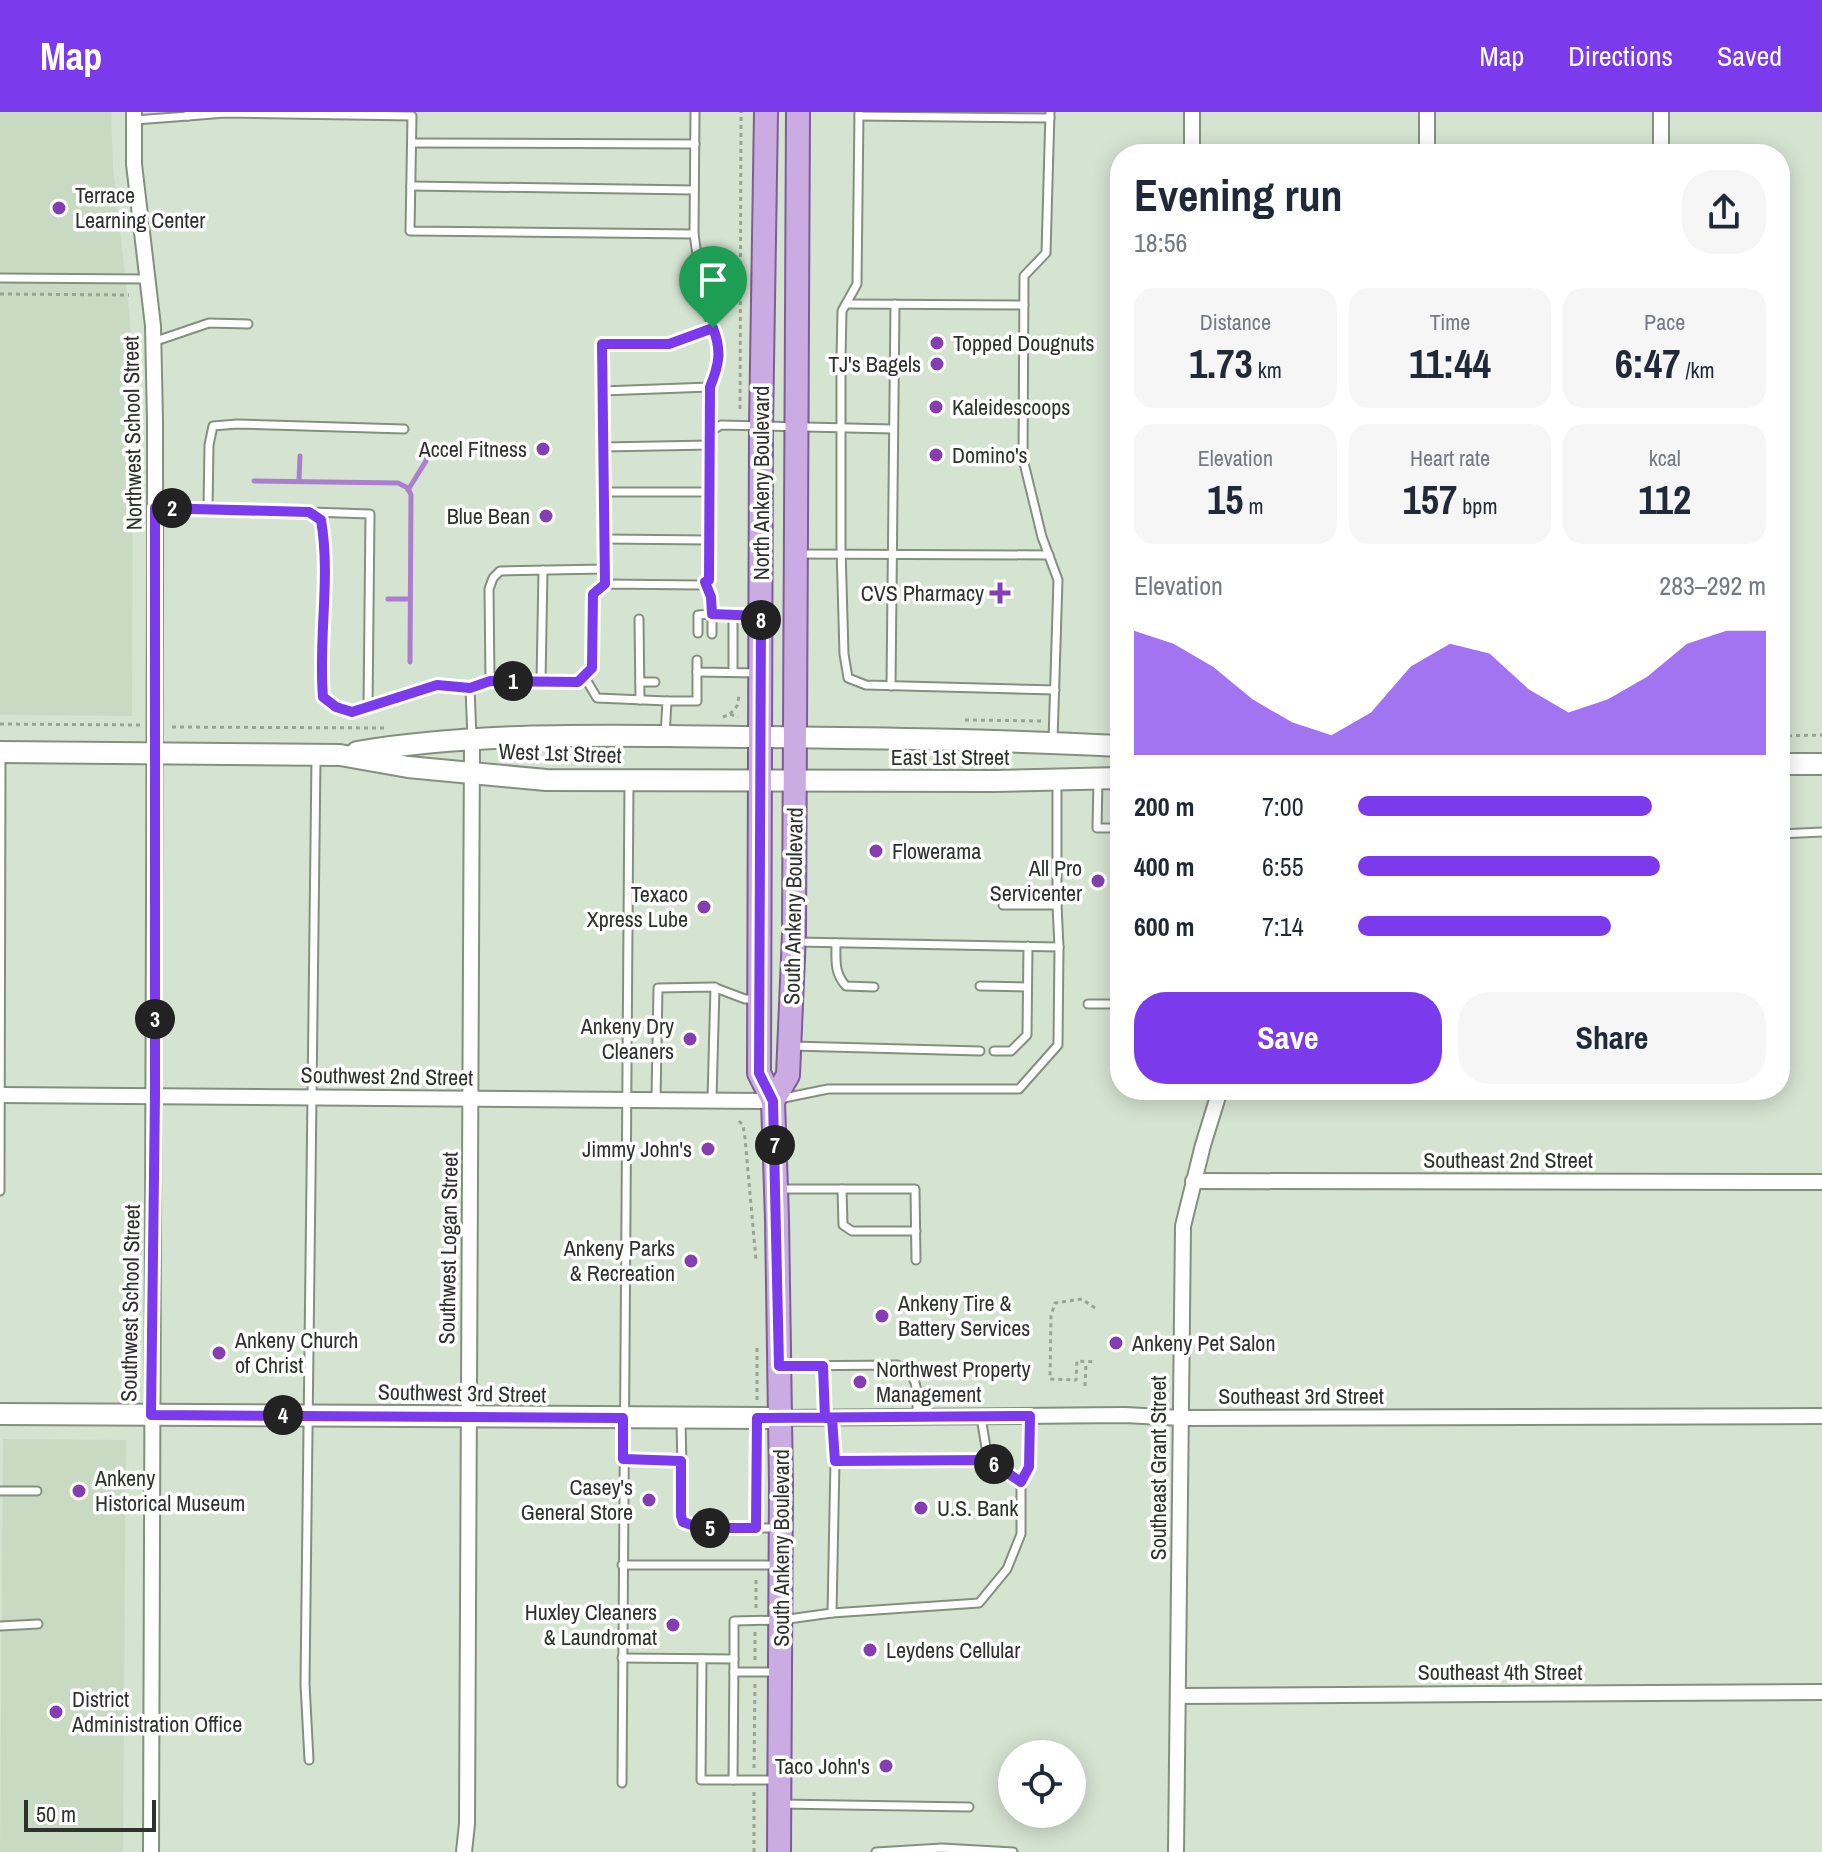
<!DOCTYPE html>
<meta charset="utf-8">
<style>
:root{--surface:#fff;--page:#f6f6f7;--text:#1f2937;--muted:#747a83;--accent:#7c3aed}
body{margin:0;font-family:"Archivo Narrow",sans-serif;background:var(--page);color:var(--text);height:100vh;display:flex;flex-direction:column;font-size:30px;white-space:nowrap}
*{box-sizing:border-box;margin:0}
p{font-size:26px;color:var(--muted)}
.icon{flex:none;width:44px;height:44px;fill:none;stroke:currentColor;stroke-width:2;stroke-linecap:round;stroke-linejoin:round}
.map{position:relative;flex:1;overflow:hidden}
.drawer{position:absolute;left:1110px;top:32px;width:680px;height:956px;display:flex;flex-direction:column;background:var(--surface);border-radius:32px;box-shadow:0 4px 20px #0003}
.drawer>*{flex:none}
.tools{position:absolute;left:998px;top:1628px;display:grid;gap:16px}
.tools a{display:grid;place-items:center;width:88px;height:88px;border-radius:50%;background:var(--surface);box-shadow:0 4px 20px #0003;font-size:40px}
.scale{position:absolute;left:24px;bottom:20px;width:132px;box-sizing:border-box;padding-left:8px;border:4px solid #2d332c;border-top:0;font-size:22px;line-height:28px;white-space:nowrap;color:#2d332c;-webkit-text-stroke:6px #fff;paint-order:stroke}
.pin{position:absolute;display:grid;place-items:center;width:68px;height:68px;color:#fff;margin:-82px -34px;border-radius:50% 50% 50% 0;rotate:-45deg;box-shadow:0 0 8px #0007}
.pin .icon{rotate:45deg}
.km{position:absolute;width:40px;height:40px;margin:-20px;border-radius:50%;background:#222;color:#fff;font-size:22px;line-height:40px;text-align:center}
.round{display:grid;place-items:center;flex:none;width:84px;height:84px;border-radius:32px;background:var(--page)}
.summary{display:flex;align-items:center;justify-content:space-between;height:136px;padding:0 24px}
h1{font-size:44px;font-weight:800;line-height:60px}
.metrics{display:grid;grid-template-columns:repeat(3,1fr);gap:12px;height:136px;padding:8px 24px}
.metrics div{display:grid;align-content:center;border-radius:20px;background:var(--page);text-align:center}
.metrics b{font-size:40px;font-weight:800}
.metrics small{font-size:22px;font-weight:400}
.metrics p{font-size:22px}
.chart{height:224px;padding:16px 24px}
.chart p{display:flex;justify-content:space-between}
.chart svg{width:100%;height:144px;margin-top:8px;fill:var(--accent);opacity:.7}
.action{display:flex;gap:16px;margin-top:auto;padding:16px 24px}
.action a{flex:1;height:92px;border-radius:32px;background:var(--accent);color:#fff;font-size:32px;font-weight:800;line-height:92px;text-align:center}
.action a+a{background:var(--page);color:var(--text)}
ul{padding:0 24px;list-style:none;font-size:26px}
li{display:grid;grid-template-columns:128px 96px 1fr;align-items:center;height:60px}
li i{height:20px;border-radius:10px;background:var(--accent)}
header{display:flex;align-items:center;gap:48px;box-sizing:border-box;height:112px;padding:0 40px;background:var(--accent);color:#fff}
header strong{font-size:38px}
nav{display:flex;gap:44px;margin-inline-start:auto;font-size:28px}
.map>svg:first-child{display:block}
</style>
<header>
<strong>Map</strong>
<nav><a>Map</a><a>Directions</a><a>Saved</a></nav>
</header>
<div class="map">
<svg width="1822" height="1740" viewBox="0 0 1822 1740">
<rect width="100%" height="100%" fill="#d5e3d1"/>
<g fill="#c8dbc2">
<path d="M0 0H111L113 55 130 208 133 281 132 604 0 603Z"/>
<path d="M3 1327 126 1328 123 1740H0Z"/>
</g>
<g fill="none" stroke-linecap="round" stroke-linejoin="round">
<g stroke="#ab7fcd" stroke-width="5">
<path d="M254 369 398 371 408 376 411 383 410 550"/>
<path d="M299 369 300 344"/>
<path d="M408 378 426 349V344"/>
<path d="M388 487H410"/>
</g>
<defs>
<g id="lane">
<path d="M695 0 694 122 704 192 719 232V253L710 275 711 319"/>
<path d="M859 0 857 172 842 199 841 247V436L844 542 848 566 866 573 1055 578"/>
<path d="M1050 0 1046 141 1024 164 1023 347 1042 425 1058 468 1053 628"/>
<path d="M188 4 225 1 412 4 410 119 694 122"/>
<path d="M859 4 1050 6"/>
<path d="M135 8 188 4V2"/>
<path d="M412 31 695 32"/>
<path d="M411 74 694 78"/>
<path d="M0 166 147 167"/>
<path d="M846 192 1024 193"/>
<path d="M153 230 209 211 248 212"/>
<path d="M602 279 710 275"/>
<path d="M603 335 711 333"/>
<path d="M603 380H710"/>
<path d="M155 396 309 400 321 408C331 466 318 526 323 585L336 595 352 600 437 573 470 576 490 569 578 570 592 556 593 482 605 472 700 473 709 468 711 319 721 313 893 317"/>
<path d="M208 396 209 333 213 314 237 312 404 317"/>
<path d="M311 400 370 402 368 596"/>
<path d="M604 427 709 428"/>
<path d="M799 442 1049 443"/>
<path d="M705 470 711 485 712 502 756 504"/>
<path d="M605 472 602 232H669L713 216"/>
<path d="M733 503V560"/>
<path d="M639 507 640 588"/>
<path d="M698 521V503L712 502V522"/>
<path d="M697 548V560L759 561"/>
<path d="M584 564 597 586 667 589 665 624"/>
<path d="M490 569 489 477 493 466 500 459 604 457"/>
<path d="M541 570 543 458"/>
<path d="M640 570H655"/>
<path d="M891 574 895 192"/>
<path d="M470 576 472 626"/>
<path d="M667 589H697V560"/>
<path d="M1098 669 1097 716H1120"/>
<path d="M1780 722 1822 720"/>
<path d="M1003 793H1057V670"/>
<path d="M1057 793 1059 835"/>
<path d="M836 831C836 848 834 861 846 874L874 875"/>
<path d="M980 874 1027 875"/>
<path d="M1088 892H1120"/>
<path d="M792 934 980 939"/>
<path d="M994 939H1011L1027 923 1028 834"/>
<path d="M656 987 658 876 713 875 745 887H757"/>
<path d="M712 987 715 875"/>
<path d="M779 987 828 977H1019L1058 933 1059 835 797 830"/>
<path d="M778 1077H915L916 1148"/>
<path d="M842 1077 843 1113 852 1119H916"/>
<path d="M0 1079 1 642"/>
<path d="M781 1254 897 1253C921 1262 917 1283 917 1305"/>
<path d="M823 1254 825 1306"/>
<path d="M981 1305 988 1348 1021 1370"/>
<path d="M832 1306 835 1349 832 1501"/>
<path d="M681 1308 683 1410 700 1416H779"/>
<path d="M623 1347 681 1349"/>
<path d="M835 1349 988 1348"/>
<path d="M0 1379H37"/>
<path d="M622 1453H776"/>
<path d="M0 1514 38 1512"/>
<path d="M622 1546 734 1547V1509L781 1508 832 1501 979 1491 1007 1457 1021 1422V1370L1029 1355 1030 1304"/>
<path d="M702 1547 701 1668H777"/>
<path d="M734 1560H776"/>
<path d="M309 1648 305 1572 316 647"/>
<path d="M733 1668 734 1547"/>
<path d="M622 1671 629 670"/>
<path d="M781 1692 969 1695"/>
<path d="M876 1740 942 1736 1013 1740"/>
</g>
<g id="street">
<path d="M134 0V52L153 214 155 309C156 786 151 1263 151 1740"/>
<path d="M1192 0V42"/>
<path d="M1427 42V0"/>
<path d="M1661 42V0"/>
<path d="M0 983 773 989"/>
<path d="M1193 1069 1822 1070"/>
<path d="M780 1306 1125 1303 1181 1306 1822 1304"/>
<path d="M1179 1584 1822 1580"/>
<path d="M464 1740 467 1712 472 629"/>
<path d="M1176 1740 1183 1114 1203 1033 1220 978"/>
</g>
<g id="secondary">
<path d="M0 640 340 643 408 655 546 668 994 669 1120 666"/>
<path d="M357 640C458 623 563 623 665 624 817 626 969 626 1120 634"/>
<path d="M1780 652H1822"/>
<path d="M0 1302 780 1306"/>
</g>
<g id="primary">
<path d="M766 0 761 315 759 961 773 989 777 1107 781 1372 779 1740"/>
<path d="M773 989 788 963 794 822 798 0"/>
</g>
</defs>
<use href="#lane" stroke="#84907f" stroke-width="11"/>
<use href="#street" stroke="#84907f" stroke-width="18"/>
<use href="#secondary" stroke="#84907f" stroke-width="24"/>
<use href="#primary" stroke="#7d5d96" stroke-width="26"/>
<g stroke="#99a496" stroke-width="3" stroke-dasharray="4 4" stroke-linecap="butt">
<path d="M0 182 129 183"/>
<path d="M740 297 741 0"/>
<path d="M730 602 737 594 739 584"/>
<path d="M723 605 730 602 738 605"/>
<path d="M965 608 1042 609"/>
<path d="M0 612 140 613"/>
<path d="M172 615 384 616"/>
<path d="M1780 624 1822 623"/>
<path d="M739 1009 743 1013 745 1026 756 1148"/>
<path d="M1095 1196 1082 1187 1055 1191 1051 1204 1050 1267 1076 1268 1077 1249 1096 1250"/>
<path d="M1085 1274 1086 1250"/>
<path d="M757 1288V1236"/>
<path d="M756 1404V1324"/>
<path d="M756 1496V1464"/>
<path d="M755 1548V1520"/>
<path d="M754 1656 755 1572"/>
<path d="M754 1680V1740"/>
</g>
<use href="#lane" stroke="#fff" stroke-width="7"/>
<use href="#street" stroke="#fff" stroke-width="14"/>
<use href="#secondary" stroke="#fff" stroke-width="20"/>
<use href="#primary" stroke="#cbace2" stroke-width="22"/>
</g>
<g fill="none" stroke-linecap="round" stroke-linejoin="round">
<defs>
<path id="route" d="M713 216 669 232H602L605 472 593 482 592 556 578 570 490 569 470 576 437 573 352 600 336 595 323 585C318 526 331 466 321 408L309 400 155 396V983L151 1303 623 1306V1347L681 1349V1404L683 1410 700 1416H756L757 1306 1030 1304 1029 1355 1021 1370 988 1348 835 1349 832 1306H825L823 1254H779L773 989 759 961 761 504 712 502 711 485 705 470 709 468 710 275C719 253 722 239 713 216"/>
</defs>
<use href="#route" stroke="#fff" stroke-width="16"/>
<use href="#route" stroke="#7c3aed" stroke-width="10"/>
</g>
<g fill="#843eb1" stroke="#fff" stroke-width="3">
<circle cx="59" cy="96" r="8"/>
<circle cx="937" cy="231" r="8"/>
<circle cx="937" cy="252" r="8"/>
<circle cx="936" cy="295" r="8"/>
<circle cx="543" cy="337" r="8"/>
<circle cx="936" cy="343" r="8"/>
<circle cx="546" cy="404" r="8"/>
<path d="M996 469h8v8h8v8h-8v8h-8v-8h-8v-8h8z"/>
<circle cx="876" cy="739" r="8"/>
<circle cx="1098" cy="769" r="8"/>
<circle cx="704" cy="795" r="8"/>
<circle cx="690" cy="927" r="8"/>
<circle cx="708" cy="1037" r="8"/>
<circle cx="691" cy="1149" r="8"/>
<circle cx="882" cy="1204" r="8"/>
<circle cx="1116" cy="1231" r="8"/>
<circle cx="219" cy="1241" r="8"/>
<circle cx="860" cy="1270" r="8"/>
<circle cx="79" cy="1379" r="8"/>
<circle cx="649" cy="1388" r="8"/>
<circle cx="921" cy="1396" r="8"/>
<circle cx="673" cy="1513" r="8"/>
<circle cx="870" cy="1538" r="8"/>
<circle cx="56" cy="1600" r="8"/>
<circle cx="886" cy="1654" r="8"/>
</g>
<g text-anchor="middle" stroke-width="7" stroke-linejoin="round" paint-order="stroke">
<g font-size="22" fill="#2d332c" stroke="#fff" text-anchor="start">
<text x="75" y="91">Terrace<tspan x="75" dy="25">Learning Center</tspan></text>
<text x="953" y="239">Topped Dougnuts</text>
<text x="921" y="260" text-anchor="end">TJ's Bagels</text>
<text x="952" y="303">Kaleidescoops</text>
<text x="527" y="345" text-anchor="end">Accel Fitness</text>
<text x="952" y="351">Domino's</text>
<text x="530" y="412" text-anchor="end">Blue Bean</text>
<text x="984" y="489" text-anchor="end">CVS Pharmacy</text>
<text x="892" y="747">Flowerama</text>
<text x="1082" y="764" text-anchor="end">All Pro<tspan x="1082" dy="25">Servicenter</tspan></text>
<text x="688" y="790" text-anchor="end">Texaco<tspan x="688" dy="25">Xpress Lube</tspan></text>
<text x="674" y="922" text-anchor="end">Ankeny Dry<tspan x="674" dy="25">Cleaners</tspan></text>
<text x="692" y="1045" text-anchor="end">Jimmy John's</text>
<text x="675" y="1144" text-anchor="end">Ankeny Parks<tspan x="675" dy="25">&amp; Recreation</tspan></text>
<text x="898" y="1199">Ankeny Tire &amp;<tspan x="898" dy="25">Battery Services</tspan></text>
<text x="235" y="1236">Ankeny Church<tspan x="235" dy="25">of Christ</tspan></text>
<text x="1132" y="1239">Ankeny Pet Salon</text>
<text x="876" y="1265">Northwest Property<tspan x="876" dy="25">Management</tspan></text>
<text x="95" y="1374">Ankeny<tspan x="95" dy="25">Historical Museum</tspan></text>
<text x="633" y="1383" text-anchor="end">Casey's<tspan x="633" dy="25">General Store</tspan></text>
<text x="937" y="1404">U.S. Bank</text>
<text x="657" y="1508" text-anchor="end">Huxley Cleaners<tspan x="657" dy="25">&amp; Laundromat</tspan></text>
<text x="886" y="1546">Leydens Cellular</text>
<text x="72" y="1595">District<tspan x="72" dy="25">Administration Office</tspan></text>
<text x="870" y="1662" text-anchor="end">Taco John's</text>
</g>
<g font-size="22" fill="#2d332c" stroke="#fff">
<text transform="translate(132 321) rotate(-91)" y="8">Northwest School Street</text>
<text transform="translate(761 371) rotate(-90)" y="8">North Ankeny Boulevard</text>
<text transform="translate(560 641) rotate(2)" y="8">West 1st Street</text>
<text x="950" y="653">East 1st Street</text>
<text transform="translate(793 794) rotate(-89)" y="8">South Ankeny Boulevard</text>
<text transform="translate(387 964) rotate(1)" y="8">Southwest 2nd Street</text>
<text x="1508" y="1056">Southeast 2nd Street</text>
<text transform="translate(448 1136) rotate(-89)" y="8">Southwest Logan Street</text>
<text transform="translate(130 1191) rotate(-89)" y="8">Southwest School Street</text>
<text transform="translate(462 1281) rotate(1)" y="8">Southwest 3rd Street</text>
<text x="1301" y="1292">Southeast 3rd Street</text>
<text transform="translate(1158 1356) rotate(-90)" y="8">Southeast Grant Street</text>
<text transform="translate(781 1436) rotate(-90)" y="8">South Ankeny Boulevard</text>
<text x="1500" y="1568">Southeast 4th Street</text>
</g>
</g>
</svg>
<div class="tools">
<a><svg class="icon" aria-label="locate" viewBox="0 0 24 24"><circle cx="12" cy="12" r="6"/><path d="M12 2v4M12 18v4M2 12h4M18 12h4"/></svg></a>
</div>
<div class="scale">50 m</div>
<div class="pin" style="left:713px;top:216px;background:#1e9e55"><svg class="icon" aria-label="arrive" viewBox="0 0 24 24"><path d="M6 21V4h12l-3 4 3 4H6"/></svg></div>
<b class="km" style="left:513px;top:569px">1</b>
<b class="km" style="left:172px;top:396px">2</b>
<b class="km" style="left:155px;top:907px">3</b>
<b class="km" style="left:283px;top:1303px">4</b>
<b class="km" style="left:710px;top:1416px">5</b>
<b class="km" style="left:994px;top:1352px">6</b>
<b class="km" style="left:775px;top:1033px">7</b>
<b class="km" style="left:761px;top:508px">8</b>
<section class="drawer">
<div class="summary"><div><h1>Evening run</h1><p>18:56</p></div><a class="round"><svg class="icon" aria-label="share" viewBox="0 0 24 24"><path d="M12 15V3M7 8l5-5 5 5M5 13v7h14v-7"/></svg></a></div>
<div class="metrics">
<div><p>Distance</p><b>1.73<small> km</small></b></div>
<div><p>Time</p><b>11:44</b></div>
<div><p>Pace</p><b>6:47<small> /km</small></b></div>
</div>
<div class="metrics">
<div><p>Elevation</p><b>15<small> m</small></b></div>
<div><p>Heart rate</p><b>157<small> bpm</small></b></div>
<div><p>kcal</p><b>112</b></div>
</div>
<div class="chart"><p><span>Elevation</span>283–292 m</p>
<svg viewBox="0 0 160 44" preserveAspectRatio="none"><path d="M0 44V6L10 10L20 17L30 27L40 34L50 38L60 31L70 17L80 10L90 13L100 24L110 31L120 27L130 20L140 10L150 6L160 6V44z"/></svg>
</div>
<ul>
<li><b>200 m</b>7:00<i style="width:72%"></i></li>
<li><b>400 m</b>6:55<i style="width:74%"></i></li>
<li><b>600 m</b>7:14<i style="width:62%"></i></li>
</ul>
<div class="action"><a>Save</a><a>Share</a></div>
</section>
</div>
